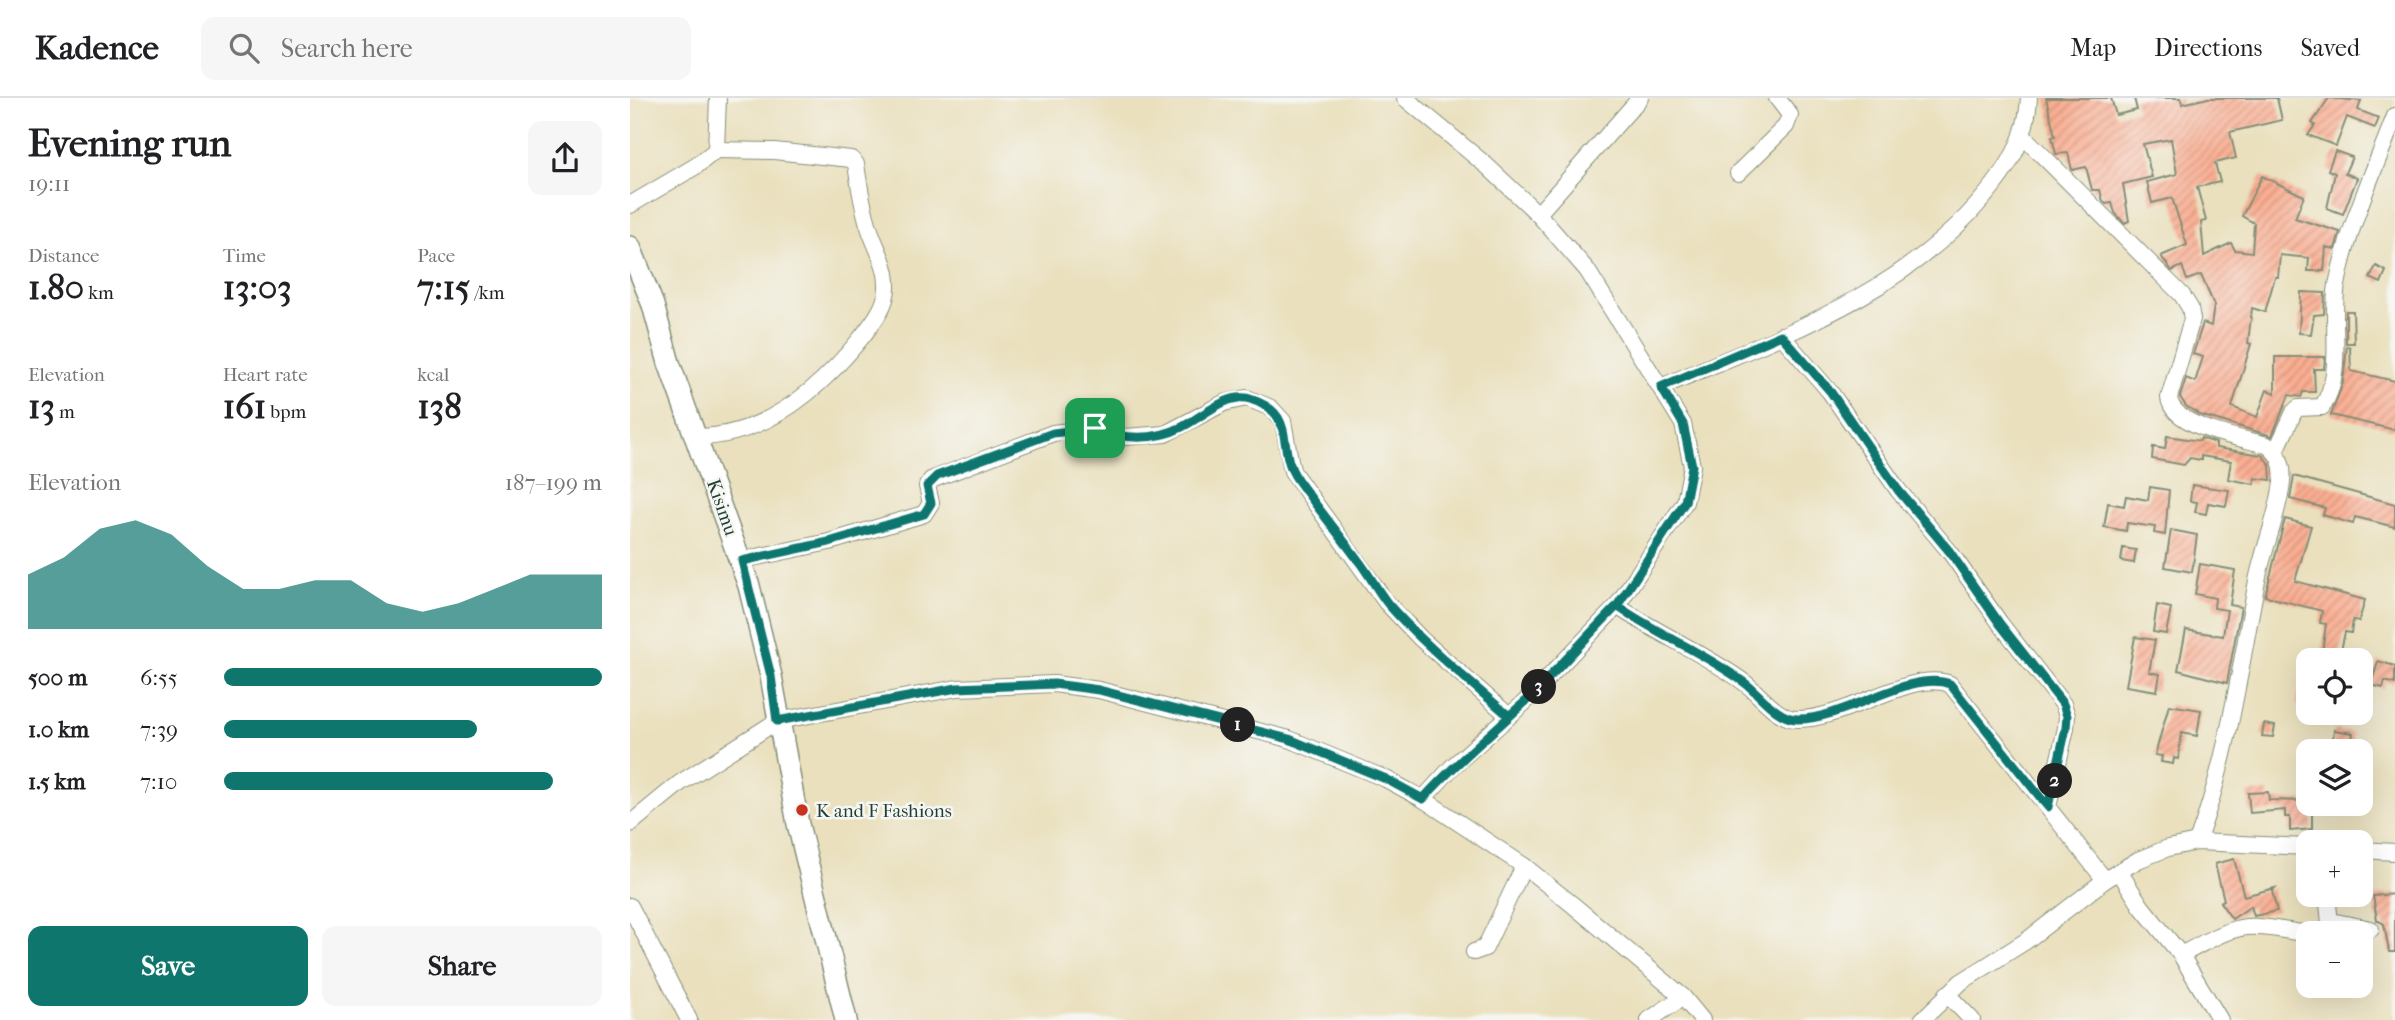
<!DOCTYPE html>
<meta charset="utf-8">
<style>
:root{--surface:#fff;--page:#f6f6f6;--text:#202124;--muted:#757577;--line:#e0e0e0;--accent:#0f766e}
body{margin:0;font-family:"IM FELL French Canon",serif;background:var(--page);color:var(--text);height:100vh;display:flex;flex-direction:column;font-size:26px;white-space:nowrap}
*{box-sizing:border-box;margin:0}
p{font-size:23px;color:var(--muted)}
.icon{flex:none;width:38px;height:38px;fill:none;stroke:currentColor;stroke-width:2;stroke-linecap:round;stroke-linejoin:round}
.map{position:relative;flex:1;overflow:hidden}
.sheet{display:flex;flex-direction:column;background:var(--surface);width:630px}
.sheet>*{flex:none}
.buttons{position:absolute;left:1666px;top:550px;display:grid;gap:14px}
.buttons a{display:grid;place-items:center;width:77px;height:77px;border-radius:14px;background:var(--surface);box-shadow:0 7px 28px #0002;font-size:35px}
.pin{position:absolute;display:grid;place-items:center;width:60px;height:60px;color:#fff;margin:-30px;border-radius:14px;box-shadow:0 4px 10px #0006}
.km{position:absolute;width:35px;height:35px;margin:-18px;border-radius:50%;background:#222;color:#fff;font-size:19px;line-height:35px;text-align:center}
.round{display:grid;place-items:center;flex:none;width:74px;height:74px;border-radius:14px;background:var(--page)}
.summary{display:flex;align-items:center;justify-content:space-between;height:119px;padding:0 28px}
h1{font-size:38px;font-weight:800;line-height:52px}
.stats{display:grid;grid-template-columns:repeat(3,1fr);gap:10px;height:119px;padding:7px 28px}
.stats div{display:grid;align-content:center}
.stats b{font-size:35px;font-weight:800}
.stats small{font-size:19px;font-weight:400}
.stats p{font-size:19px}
.chart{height:196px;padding:14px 28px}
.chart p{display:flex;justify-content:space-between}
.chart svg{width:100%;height:126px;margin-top:7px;fill:var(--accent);opacity:.7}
.button{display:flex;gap:14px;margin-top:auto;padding:14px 28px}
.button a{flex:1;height:80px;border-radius:14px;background:var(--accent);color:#fff;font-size:28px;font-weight:800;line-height:80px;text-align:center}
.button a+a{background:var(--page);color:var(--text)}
ul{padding:0 28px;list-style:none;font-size:23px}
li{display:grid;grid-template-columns:112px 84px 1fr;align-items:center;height:52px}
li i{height:18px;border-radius:9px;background:var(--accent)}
header{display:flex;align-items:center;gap:42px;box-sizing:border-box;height:98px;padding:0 35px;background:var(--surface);border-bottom:2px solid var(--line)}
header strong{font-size:33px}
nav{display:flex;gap:38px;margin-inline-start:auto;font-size:24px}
.search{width:490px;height:63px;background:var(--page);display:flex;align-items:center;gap:18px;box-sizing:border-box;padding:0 24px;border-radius:14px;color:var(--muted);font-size:26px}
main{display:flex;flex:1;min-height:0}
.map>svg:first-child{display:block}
</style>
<header>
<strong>Kadence</strong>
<div class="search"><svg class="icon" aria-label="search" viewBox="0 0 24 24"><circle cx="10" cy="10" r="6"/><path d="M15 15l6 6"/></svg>Search here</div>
<nav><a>Map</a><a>Directions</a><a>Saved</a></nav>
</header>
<main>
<section class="sheet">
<div class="summary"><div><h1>Evening run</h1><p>19:11</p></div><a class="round"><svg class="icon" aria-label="share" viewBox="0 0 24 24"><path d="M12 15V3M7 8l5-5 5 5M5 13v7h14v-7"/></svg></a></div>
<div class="stats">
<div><p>Distance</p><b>1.80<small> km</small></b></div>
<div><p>Time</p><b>13:03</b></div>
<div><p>Pace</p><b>7:15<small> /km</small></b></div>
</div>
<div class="stats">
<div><p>Elevation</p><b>13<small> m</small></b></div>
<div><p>Heart rate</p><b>161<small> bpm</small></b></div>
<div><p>kcal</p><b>138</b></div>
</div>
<div class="chart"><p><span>Elevation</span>187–199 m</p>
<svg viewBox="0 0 160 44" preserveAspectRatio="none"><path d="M0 44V25L10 19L20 9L30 6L40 11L50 22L60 30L70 30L80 27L90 27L100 35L110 38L120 35L130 30L140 25L150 25L160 25V44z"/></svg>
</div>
<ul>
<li><b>500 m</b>6:55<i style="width:100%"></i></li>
<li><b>1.0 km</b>7:39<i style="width:67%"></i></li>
<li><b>1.5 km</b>7:10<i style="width:87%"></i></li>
</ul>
<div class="button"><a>Save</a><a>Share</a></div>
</section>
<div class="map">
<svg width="1765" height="922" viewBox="0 0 1765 922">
<defs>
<pattern id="building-hatch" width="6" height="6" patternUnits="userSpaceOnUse" patternTransform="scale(1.75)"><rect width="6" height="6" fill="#fbae92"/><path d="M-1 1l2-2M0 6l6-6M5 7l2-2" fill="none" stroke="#cb8f78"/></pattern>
</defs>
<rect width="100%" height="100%" fill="#f6f6f2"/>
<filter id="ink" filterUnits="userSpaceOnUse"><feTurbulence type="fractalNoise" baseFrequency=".0143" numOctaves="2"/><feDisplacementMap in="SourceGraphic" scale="14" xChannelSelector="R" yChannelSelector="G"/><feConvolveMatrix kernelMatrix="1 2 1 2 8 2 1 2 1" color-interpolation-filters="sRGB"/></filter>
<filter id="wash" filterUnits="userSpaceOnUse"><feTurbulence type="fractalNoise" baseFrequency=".00686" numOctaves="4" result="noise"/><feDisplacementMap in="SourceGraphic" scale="28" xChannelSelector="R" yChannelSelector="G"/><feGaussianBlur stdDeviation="1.57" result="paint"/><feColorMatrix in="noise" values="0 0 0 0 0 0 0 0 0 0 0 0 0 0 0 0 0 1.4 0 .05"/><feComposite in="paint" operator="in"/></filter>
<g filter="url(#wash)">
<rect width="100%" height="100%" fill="#eae0bd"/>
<g id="blocks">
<g fill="url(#building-hatch)">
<path d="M1416 0H1481L1486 17 1507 12 1504 0H1551L1552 6 1578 0H1647L1652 22 1600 34 1606 60 1585 65 1590 84 1567 89 1576 123 1571 124 1574 158 1601 145 1605 152 1622 154 1624 125 1612 118 1632 78 1674 98 1665 120 1710 134 1705 151 1696 149 1694 173H1678L1679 160 1650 157 1648 179H1645L1635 214 1622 210 1618 245 1621 246 1602 309 1627 319 1637 292 1645 295V259H1695L1694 271H1684L1685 294H1673L1671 299 1659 297 1642 338 1570 317 1556 308 1550 299 1556 280 1565 284 1573 259 1563 256 1573 225 1581 228 1584 207 1571 177 1557 182 1552 168 1542 173 1531 158 1557 147 1542 100 1522 105 1517 84 1547 76 1541 41 1513 46 1522 79 1493 86 1499 123 1494 125 1485 115 1482 105 1476 106 1473 103 1470 92H1462L1456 69 1442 72 1438 55 1426 56 1422 39 1425 38Z"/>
<path d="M1699 0 1731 3 1728 12 1749 20 1745 30 1717 19 1706 48 1678 37 1685 27 1682 25Z"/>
<path d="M1705 53 1722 59 1715 75 1727 80 1713 116 1697 110 1705 75 1698 72Z"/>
<path d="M1746 168 1756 173 1751 185 1740 180Z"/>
<path d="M1671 194 1695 195 1694 216 1684 217 1681 236 1669 235Z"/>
<path d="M1716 213H1723L1724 245H1716Z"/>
<path d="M1717 248 1720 249 1721 273 1765 283V332L1701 317 1713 284Z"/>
<path d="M1537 338 1570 343 1571 340 1586 345V350L1632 357 1640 367 1641 382 1625 380 1624 386 1598 381 1601 363 1571 358V362L1560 360 1554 367 1522 361 1523 349 1535 351Z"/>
<path d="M1664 378 1765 406V429L1725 419 1723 426 1693 417 1695 410 1660 401Z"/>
<path d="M1562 387 1599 392 1596 408 1578 405 1576 416 1565 414 1567 404 1560 403Z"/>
<path d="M1520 389 1539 392 1535 437 1524 435 1525 429 1497 425 1496 433 1474 429 1478 405 1494 408 1496 398 1518 402Z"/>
<path d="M1655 421 1681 428 1665 483 1735 502 1729 523 1723 522 1721 535 1715 534 1709 562H1691L1696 526 1690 525 1692 513 1635 498Z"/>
<path d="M1541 432 1567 437 1562 474 1535 469Z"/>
<path d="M1493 450 1506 452 1504 465 1491 463Z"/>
<path d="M1570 466 1605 472 1600 507 1611 509 1597 585 1548 572 1556 532 1593 538 1597 512 1584 510 1585 500 1565 496Z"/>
<path d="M1527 507 1541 510 1536 536 1523 534Z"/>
<path d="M1505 539 1525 542 1519 574 1530 576 1527 593 1496 588Z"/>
<path d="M1748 563 1765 568V586L1755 583 1753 590 1741 587Z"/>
<path d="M1672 575H1678V609L1667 607Z"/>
<path d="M1539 607 1571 612 1567 638 1552 635 1548 661 1544 660 1543 666 1531 664 1532 658 1525 657Z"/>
<path d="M1634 626 1645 628 1643 639 1632 638Z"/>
<path d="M1704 632 1723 635 1720 653H1701Z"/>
<path d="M1638 694 1639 702 1677 703V710L1672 712H1682V731L1660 733V719H1655V712L1620 715 1618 695Z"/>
<path d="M1604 761 1614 798 1645 790 1642 793 1647 813 1624 818 1621 808 1602 821 1590 804 1594 802 1585 766Z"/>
<path d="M1765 796V854H1759L1754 826 1747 822 1743 798Z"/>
</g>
</g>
</g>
<g filter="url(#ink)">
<use href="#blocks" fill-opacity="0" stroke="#848e78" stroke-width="2"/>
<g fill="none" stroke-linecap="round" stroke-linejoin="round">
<defs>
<g id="minor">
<path d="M775 0 857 68 908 116 957 172 1053 326 1062 368 1055 404 987 508 895 604 823 668 793 701"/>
<path d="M1393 38 1552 197 1560 210 1562 221 1539 300C1543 330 1612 340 1637 347 1650 356 1654 368 1652 384 1648 419 1632 453 1626 488 1609 575 1598 660 1567 744"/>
<path d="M1108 75 1156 28 1160 17 1147 0"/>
<path d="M0 107 66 68 86 52 88 0"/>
<path d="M908 116 1010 0"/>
<path d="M1151 237 1200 294 1268 392 1320 454 1370 525 1433 606 1437 618 1436 630 1418 709"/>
<path d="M1031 289C1147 239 1270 199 1354 99 1379 70 1397 40 1399 0"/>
<path d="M68 339C136 338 191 290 231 240 242 226 257 208 257 189 258 167 245 149 239 129 232 108 229 87 226 66L221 61 144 53 86 52"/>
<path d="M1646 353 1664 314 1668 310 1692 309C1715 275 1700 225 1707 187 1718 129 1744 73 1765 18"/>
<path d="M112 462 199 444 294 416 301 405 297 388 301 382 423 335 465 330 495 339 535 336 594 305 617 300 641 310 653 323 662 373 756 504 791 541 879 618"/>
<path d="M987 508C1028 536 1076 556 1115 585 1130 596 1147 621 1167 621 1216 622 1280 571 1320 586L1475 782"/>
<path d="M0 726 50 685 147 623 327 590 424 586 469 592 659 641 756 681 793 701 894 768 943 807 1053 899 1072 922"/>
<path d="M1731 752 1765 754"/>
<path d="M1489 773 1511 808 1551 857 1590 922"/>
<path d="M1697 796 1701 835"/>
<path d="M0 808 59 922"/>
<path d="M1701 823 1741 831"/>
<path d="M844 854 855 850 894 768"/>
<path d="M1551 857C1613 823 1610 825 1678 836"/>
<path d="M1317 896 1342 922"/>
<path d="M1019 922 1053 899"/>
<path d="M1292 922 1331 884 1396 843 1475 782 1508 762 1538 750 1567 744 1678 749"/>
</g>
<path id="tertiary" d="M0 149 23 207 39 265 119 488 141 578 168 726 216 922"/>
</defs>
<use href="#minor" stroke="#848e78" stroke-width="18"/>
<use href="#tertiary" stroke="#848e78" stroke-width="24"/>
<use href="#minor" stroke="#fff" stroke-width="16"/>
<use href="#tertiary" stroke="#fff" stroke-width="21"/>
</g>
</g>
<g fill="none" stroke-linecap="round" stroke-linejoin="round" filter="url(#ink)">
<defs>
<path id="route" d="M465 330 423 335 307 378 297 388 301 405 294 416 199 444 112 463 141 578 147 623 327 590 424 586 469 592 659 641 756 681 793 701C824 666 860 637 894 605 926 574 955 540 987 508 1028 536 1076 556 1115 585 1130 596 1147 621 1167 621 1215 622 1280 571 1320 586L1418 709 1436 630 1437 618 1433 606 1370 526 1320 454 1268 392 1200 293 1151 237 1031 289 1053 326 1062 368 1055 404 987 508 895 604 879 618C838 582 794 547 758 506 747 492 739 476 728 462 708 435 687 409 667 381 645 349 669 316 620 301 597 294 571 320 552 329 525 343 492 342 465 330"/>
</defs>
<use href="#route" stroke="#fff" stroke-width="14"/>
<use href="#route" stroke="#0f766e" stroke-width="9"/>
</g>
<circle fill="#c8321e" stroke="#f6f6f2" stroke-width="2.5" cx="172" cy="712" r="7"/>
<g text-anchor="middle" stroke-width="5" stroke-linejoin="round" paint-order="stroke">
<g font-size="19" fill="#1f3d34" stroke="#f6f6f2">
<text transform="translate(93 409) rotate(71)" y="7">Kisimu</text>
</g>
<g font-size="19" fill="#1f3d34" stroke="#f6f6f2" text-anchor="start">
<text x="186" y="719">K and F Fashions</text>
</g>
</g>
</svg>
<div class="buttons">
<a><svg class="icon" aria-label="locate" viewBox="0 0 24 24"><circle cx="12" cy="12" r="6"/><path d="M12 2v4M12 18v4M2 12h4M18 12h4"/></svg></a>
<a><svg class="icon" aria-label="layers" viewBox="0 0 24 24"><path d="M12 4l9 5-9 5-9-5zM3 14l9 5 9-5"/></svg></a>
<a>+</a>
<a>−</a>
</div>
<div class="pin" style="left:465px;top:330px;background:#1e9e55"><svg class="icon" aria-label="arrive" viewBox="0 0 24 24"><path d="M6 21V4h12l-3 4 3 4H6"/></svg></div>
<b class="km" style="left:608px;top:627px">1</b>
<b class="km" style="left:1425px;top:683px">2</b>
<b class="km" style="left:909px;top:589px">3</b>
</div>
</main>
